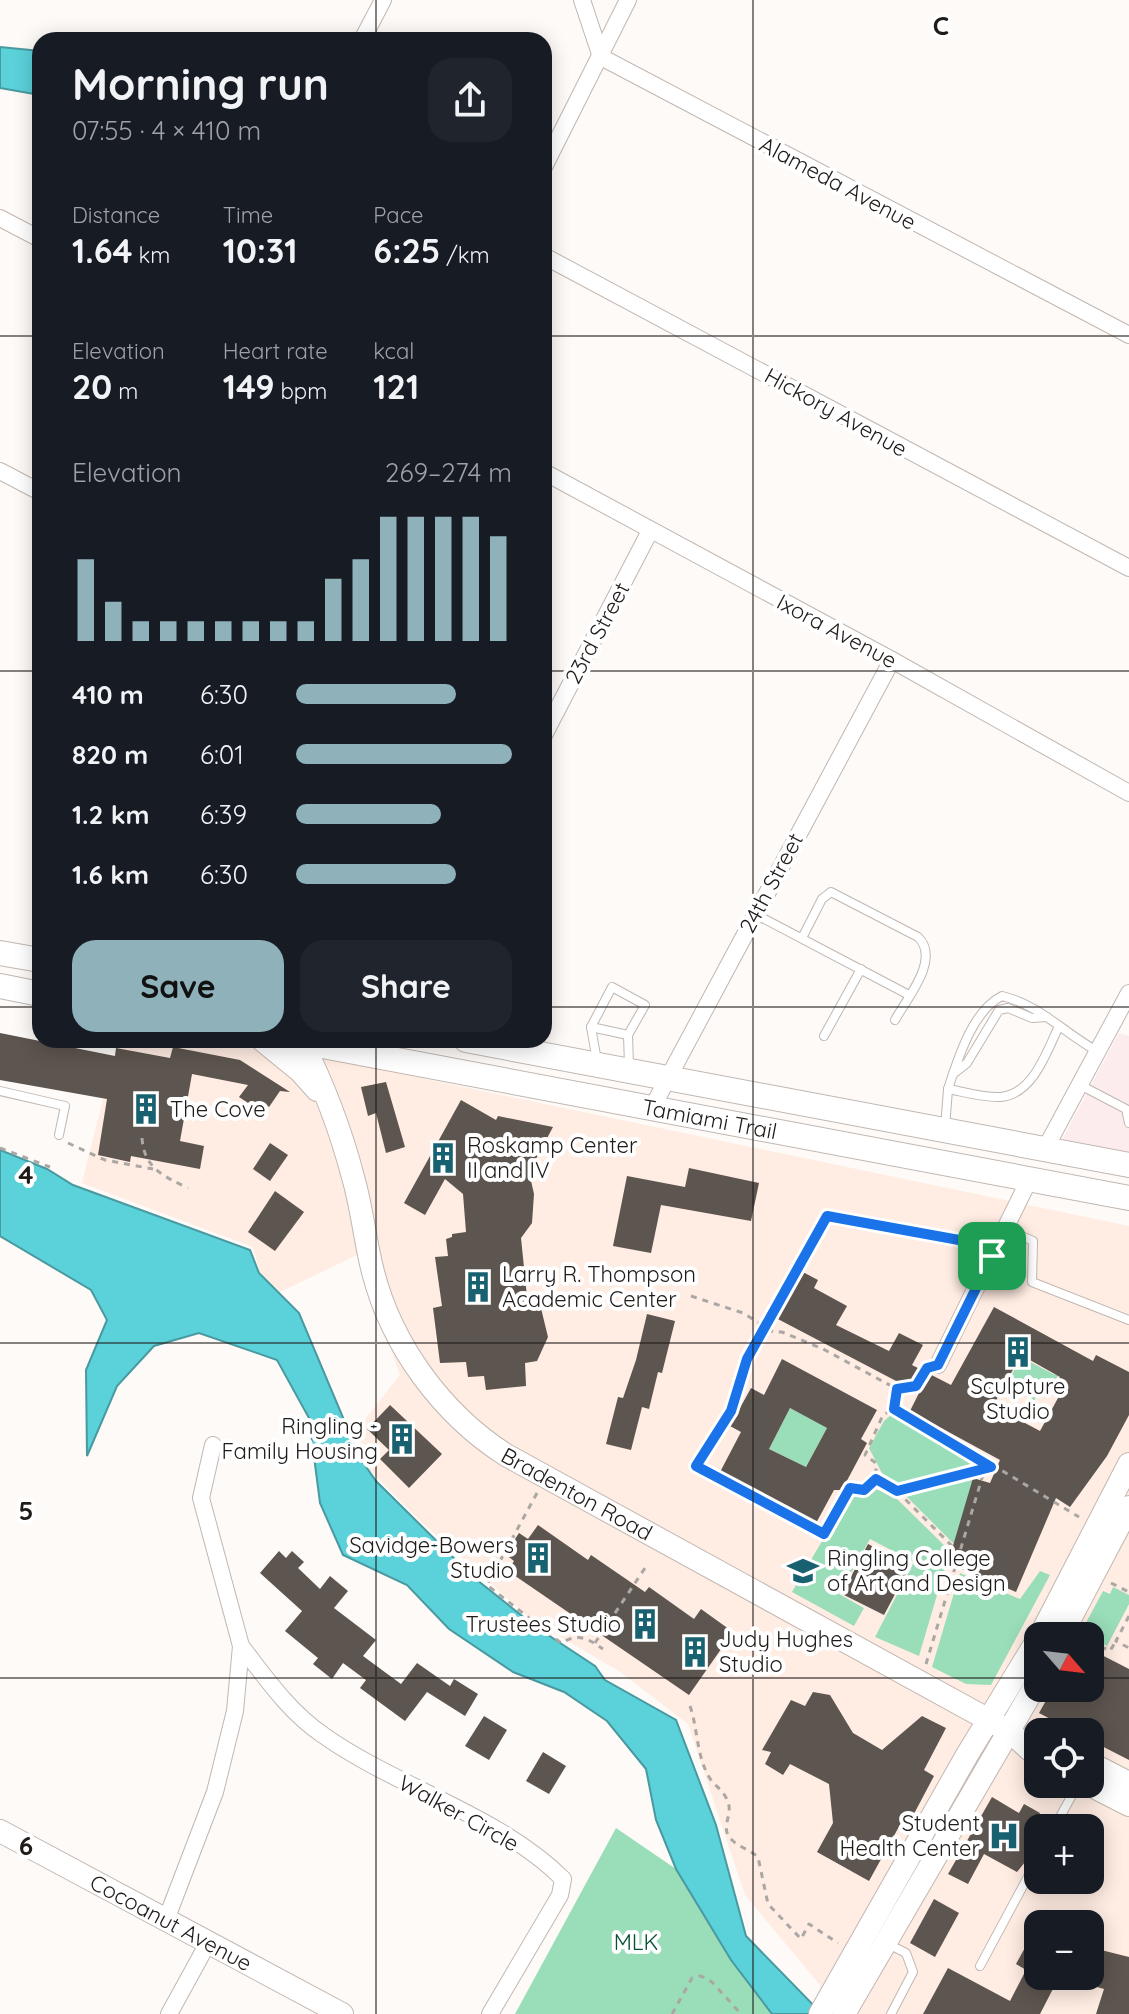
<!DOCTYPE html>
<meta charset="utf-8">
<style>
:root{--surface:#171b24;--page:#20242c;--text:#f1f3f6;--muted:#9ea1a6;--accent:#8fb1ba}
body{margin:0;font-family:Quicksand,sans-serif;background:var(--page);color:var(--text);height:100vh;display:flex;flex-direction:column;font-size:30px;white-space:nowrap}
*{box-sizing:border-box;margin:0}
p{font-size:26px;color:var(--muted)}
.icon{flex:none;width:44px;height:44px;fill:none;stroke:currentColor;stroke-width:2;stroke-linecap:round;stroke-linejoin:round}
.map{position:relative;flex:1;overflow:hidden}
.details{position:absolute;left:32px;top:32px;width:520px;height:1016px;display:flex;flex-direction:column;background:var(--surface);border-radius:24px;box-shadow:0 4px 20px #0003}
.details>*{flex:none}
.needle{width:52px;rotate:118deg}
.tools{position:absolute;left:1024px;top:1622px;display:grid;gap:16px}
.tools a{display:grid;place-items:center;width:80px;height:80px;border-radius:16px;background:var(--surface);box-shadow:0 4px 20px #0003;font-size:40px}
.pin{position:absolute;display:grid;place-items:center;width:68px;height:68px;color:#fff;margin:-34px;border-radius:16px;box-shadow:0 4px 12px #0006}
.round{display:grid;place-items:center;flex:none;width:84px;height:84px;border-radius:24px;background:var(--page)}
.head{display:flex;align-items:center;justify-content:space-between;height:136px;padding:0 40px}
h1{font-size:44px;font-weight:700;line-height:60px}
.figures{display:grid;grid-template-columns:repeat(3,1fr);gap:12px;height:136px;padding:8px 40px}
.figures div{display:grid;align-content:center}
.figures b{font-size:34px;font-weight:700}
.figures small{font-size:22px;font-weight:400}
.figures p{font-size:22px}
.chart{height:224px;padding:16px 40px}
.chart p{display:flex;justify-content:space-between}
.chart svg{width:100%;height:144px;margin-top:8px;stroke:var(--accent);stroke-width:6}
.primary-button{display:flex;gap:16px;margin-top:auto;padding:16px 40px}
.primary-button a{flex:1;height:92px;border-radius:24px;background:var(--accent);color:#111;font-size:32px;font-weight:700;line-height:92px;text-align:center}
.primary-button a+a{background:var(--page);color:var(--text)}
ul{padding:0 40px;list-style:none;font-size:26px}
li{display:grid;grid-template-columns:128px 96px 1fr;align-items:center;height:60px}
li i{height:20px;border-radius:10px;background:var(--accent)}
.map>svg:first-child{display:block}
</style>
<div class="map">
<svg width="1129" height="2014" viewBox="0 0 1129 2014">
<rect width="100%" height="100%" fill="#fefaf7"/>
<path fill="#fcecee" d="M1119 1033 1129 1036V1155L1120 1150 1061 1142Z"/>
<path fill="#ffece2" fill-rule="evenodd" d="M118 1040H180L320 1057 1129 1226V2014H817L820 1985 745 1895 688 1724 619 1671 533 1621 420 1521 369 1469 356 1431 400 1375 357 1255 280 1292 260 1272 253 1247 82 1183ZM1038 1636H1090V1688H1038ZM1038 1732H1090V1784H1038ZM1038 1828H1090V1880H1038ZM1038 1924H1090V1976H1038Z"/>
<g fill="#9addb9">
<path d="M1066 1355 1052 1390 1037 1395 1034 1401 1006 1386 1021 1357 1055 1375Z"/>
<path d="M790 1408 827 1428 806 1467 769 1449Z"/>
<path d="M892 1414 898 1416 976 1466 899 1487 885 1479 869 1448 884 1421Z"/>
<path d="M975 1474 955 1545 903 1493Z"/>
<path d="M876 1489 896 1498 950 1551 919 1656 875 1637 914 1562 870 1539 839 1594 864 1608 854 1626 792 1592 848 1497 865 1496Z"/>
<path d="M1040 1571 1050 1575 991 1685 966 1684 932 1667 960 1573 1020 1599Z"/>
<path d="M1113 1587 1129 1595V1604L1107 1646 1081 1632 1103 1591 1110 1594Z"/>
<path d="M616 1828 676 1869 731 1960 783 2014H515Z"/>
</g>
<g fill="#5bd1da" stroke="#499aa0" stroke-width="2">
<path d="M0 47 40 51V95L0 88Z"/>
<path d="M0 1150 47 1169 73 1185 250 1250 259 1273 299 1313 360 1458 376 1481 472 1576 536 1627 595 1666 605 1680 676 1720 716 1825 746 1936 822 2014H772L731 1960 676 1869 656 1820 646 1769 607 1721 564 1692 513 1672 449 1629 407 1585 343 1555 320 1503 309 1418 277 1360 199 1333 154 1346 117 1386 87 1456 86 1370 107 1320 91 1290 0 1236Z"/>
</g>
<g fill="#5d554f" fill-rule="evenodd">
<path d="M0 1033 115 1056 116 1048 170 1058 173 1047 240 1060 290 1092 280 1091 269 1107 265 1104 260 1111 239 1097 248 1085 192 1074 180 1141 204 1146 200 1169 131 1156 130 1162 98 1155 107 1099 0 1080Z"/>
<path d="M386 1082 405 1147 386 1153 376 1113 368 1116 361 1087Z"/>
<path d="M461 1100 496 1120 498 1116 553 1127 529 1172 534 1194 532 1223 521 1238 527 1297 538 1296 548 1337 537 1361 525 1363 526 1386 486 1390 484 1376 468 1377 466 1362 440 1363 433 1308 442 1306 435 1257 448 1256 446 1239 452 1237V1234L466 1232 463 1194 445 1179 425 1215 404 1203Z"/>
<path d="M270 1143 288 1155 270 1181 253 1169Z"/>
<path d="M689 1168 759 1183 751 1221 661 1205 651 1253 613 1246 627 1176 685 1187Z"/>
<path d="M275 1191 304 1212 275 1251 248 1232Z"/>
<path d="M799 1270 818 1280 814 1288 847 1306 836 1325 889 1351 899 1333 923 1345 912 1365 951 1385 994 1307 1093 1361 1096 1355 1129 1372V1415L1107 1456 1070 1507 1056 1498 1016 1592 957 1567 959 1559 950 1556 973 1478 990 1483 1000 1460 910 1411 919 1393 774 1317ZM1021 1355 1060 1377 1056 1383 1064 1387 1040 1431 993 1406Z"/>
<path d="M647 1314 675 1321 662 1373 658 1372 649 1409 642 1407 631 1450 606 1444 618 1397 623 1398 636 1360Z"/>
<path d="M782 1359 877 1410 861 1439 867 1443 842 1490H834L815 1525 719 1474 741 1432 730 1426 751 1388 764 1395ZM790 1408 827 1428 806 1467 769 1449Z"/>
<path d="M390 1405 442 1454 409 1488 380 1459 389 1450 367 1429Z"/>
<path d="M538 1525 588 1560 591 1555 645 1592 649 1587 694 1619 701 1609 733 1632 689 1695 508 1571 514 1561 505 1554 519 1533 528 1539Z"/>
<path d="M868 1544 910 1566 884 1615 842 1594Z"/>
<path d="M279 1551 286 1558 292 1551 304 1562 298 1568 320 1589 330 1576 348 1591 334 1608 376 1640 363 1656 401 1684 417 1663 450 1686 454 1679 478 1694 465 1716 427 1692 405 1721 360 1688 366 1680 343 1663 332 1679 313 1664 318 1658 285 1631 302 1611 260 1573Z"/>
<path d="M1090 1649 1129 1669V1760L1090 1740V1732H1075L1039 1713 1053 1688H1090Z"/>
<path d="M813 1692 830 1695 853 1733 882 1750 922 1716 946 1728 924 1770 934 1776 907 1827 901 1823 869 1881 817 1852 833 1823 829 1784 790 1764 783 1775 765 1764 771 1752 762 1750 791 1700 805 1706Z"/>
<path d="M484 1716 507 1730 489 1760 465 1746Z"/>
<path d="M543 1752 566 1766 549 1794 526 1781Z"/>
<path d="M992 1797 1019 1813 1024 1804 1040 1813 1036 1821 1038 1846 1017 1872 984 1854 968 1884 948 1874Z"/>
<path d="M934 1899 959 1913 935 1957 910 1943Z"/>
<path d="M1038 1924V1976L1056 1983 1040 2014H923L948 1968 1010 2001 1026 1970 1016 1964Z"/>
<path d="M1093 1948 1129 1957V2014H1096L1104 1989 1090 1985Z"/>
</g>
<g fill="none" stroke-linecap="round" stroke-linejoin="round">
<defs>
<g id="lane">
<path d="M755 914 909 995"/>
<path d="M802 938 822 899 831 892 918 937C941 959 907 998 895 1020"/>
<path d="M1059 1026C1047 1051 1033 1095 1000 1097 984 1098 964 1092 948 1089 958 1059 972 1011 1002 996 1040 1005 1064 1033 1097 1051"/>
<path d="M591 1027 628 1035"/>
<path d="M824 1036 861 969"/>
<path d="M597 1061 591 1027 612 987 645 1005 628 1035 629 1066"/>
<path d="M953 1074 967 1063 999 1010 1008 1008 1032 1018 1047 1017"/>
<path d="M1080 1085 1126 1109 1129 1123"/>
<path d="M0 1091 65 1106 59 1135"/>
<path d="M945 1128 948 1089"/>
<path d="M1005 1229 1033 1241 1032 1282 1129 1320"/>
<path d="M1054 1828 1078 1784"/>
<path d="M886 1943 906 1953 913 1972 891 2014"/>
<path d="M980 1966 1038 1858"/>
</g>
<g id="street">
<path d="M582 0 601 57 1129 335"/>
<path d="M362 40 383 0"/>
<path d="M544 167 628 0"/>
<path d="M0 218 40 239"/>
<path d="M544 256 1129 568"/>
<path d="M0 471 40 492"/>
<path d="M544 472 892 660 1129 793"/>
<path d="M544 735 650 531"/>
<path d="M652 1108 892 660"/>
<path d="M1045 1149 1129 993"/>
<path d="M938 1365 1029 1180"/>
<path d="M241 1646C266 1678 289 1712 323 1735 396 1787 499 1815 563 1879L560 1895 490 2014"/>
<path d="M166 1920 215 1792 235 1711 241 1646 201 1498 213 1445"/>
<path d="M169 2014 208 1943"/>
</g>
<g id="secondary">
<path d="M262 1040 300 1071 317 1090"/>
<path id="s1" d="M301 1040C322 1082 341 1131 353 1177 362 1208 365 1241 373 1272 392 1346 442 1414 506 1455L1009 1731 1038 1757"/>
<path d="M1040 1636 1129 1464"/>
<path d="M1061 1636 1129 1507"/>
<path d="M1090 1763 1129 1783"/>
<path d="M1088 1784 1129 1805"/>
<path id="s2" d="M0 1831 342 2014"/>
<path d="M820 2014 967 1755 1038 1639"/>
<path d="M844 2014 1038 1681"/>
</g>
<g id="primary">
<path d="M0 953 40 960"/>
<path d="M0 986 40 994"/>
<path id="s3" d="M291 1040 1129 1198"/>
<path d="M466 1040 1129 1165"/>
</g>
</defs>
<use href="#lane" stroke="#c1b7b1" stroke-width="10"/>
<use href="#street" stroke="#c1b7b1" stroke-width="18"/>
<use href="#secondary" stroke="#c1b7b1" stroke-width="24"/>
<use href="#primary" stroke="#c1b7b1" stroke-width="26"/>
<g stroke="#aba7a4" stroke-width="3" stroke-dasharray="6 6" stroke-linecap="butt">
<path d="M142 1138C144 1168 163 1176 188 1188"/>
<path d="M68 1143 105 1160 153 1169"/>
<path d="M0 1148 50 1167"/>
<path d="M691 1296 743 1313 773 1332H782L823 1349 897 1389 916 1386 925 1372"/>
<path d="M897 1389 895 1408 883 1415 865 1455 876 1463V1479L897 1491 996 1467 1079 1517"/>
<path d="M894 1409 991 1467"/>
<path d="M845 1486 864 1490 876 1479"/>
<path d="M850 1488 824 1534 696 1466 731 1411 747 1359 827 1216 970 1242 977 1249"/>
<path d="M897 1491 959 1553"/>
<path d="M537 1493 487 1585 561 1643C579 1633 587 1638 603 1649"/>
<path d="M1111 1583 1129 1592"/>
<path d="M1129 1616 1116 1641 1129 1648"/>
<path d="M1090 1641 1110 1651 1116 1641"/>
<path d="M595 1643 647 1565"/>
<path d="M926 1664 985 1468"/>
<path d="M690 1706C698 1729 696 1754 709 1777 715 1787 726 1791 729 1806 731 1818 720 1829 732 1840 739 1847 750 1850 758 1857L768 1904 801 1939 809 1924 838 1943"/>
<path d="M672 2014 692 1978 701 1976 712 1982 741 2014"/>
</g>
<use href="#lane" stroke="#fff" stroke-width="8"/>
<use href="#street" stroke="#fff" stroke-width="16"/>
<use href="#secondary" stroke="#fff" stroke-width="22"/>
<use href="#primary" stroke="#fff" stroke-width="24"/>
</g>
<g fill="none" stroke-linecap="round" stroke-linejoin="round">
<defs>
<path id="route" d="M827 1216 970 1242 982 1255 985 1252 992 1256 938 1365 927 1368 916 1386 897 1389 894 1409 991 1467 897 1491 876 1479 864 1490 850 1488 824 1534 696 1466 731 1411 747 1359Z"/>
</defs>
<use href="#route" stroke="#fff" stroke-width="16"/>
<use href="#route" stroke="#1a73e8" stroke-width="10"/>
</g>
<path fill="none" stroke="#1f1b19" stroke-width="2" stroke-opacity="0.55" d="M376 0V40M753 0V2014M0 336H40M544 336H1129M0 671H40M544 671H1129M0 1007H40M544 1007H1129M376 1040V2014M0 1343H1129M0 1678H1038M1090 1678H1129"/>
<defs>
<symbol id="building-bare" viewBox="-9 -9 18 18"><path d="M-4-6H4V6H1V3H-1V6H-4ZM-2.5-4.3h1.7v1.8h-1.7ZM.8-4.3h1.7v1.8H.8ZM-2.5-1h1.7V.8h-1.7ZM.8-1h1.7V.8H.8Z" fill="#186170" stroke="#fff" stroke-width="2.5" paint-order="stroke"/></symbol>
<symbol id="university-bare" viewBox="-9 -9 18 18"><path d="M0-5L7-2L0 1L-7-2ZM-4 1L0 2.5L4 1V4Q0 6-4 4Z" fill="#186170" stroke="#fff" stroke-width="2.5" paint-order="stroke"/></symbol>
<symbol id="hospital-bare" viewBox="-9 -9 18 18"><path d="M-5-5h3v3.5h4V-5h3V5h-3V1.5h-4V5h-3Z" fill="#186170" stroke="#fff" stroke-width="2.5" paint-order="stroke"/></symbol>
</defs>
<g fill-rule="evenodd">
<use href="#building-bare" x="124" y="1087" width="44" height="44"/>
<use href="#building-bare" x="421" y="1136" width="44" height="44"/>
<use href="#building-bare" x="456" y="1265" width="44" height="44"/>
<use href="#building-bare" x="996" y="1330" width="44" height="44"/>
<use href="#building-bare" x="380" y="1417" width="44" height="44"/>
<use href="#building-bare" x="516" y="1536" width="44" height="44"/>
<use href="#university-bare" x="781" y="1549" width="44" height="44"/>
<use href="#building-bare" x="623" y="1602" width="44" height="44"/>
<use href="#building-bare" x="673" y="1630" width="44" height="44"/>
<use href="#hospital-bare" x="982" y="1814" width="44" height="44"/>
</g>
<g text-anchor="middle" stroke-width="8" stroke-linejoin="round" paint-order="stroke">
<g font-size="22" fill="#1f1b19" stroke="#fff">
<text transform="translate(838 183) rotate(28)" y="8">Alameda Avenue</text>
<text transform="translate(836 412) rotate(29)" y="8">Hickory Avenue</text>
<text transform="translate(837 631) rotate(28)" y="8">Ixora Avenue</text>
<text transform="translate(597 633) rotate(-62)" y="8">23rd Street</text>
<text transform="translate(771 883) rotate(-62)" y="8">24th Street</text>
<text dy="8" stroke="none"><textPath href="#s3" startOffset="426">Tamiami Trail</textPath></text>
<text dy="8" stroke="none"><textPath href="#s1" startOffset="556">Bradenton Road</textPath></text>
<text transform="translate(459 1813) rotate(29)" y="8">Walker Circle</text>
<text dy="8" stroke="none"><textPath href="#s2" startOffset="194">Cocoanut Avenue</textPath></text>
</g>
<g font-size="22" fill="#1f1b19" stroke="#fff" text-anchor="start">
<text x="170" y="1117">The Cove</text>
<text x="467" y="1153">Roskamp Center<tspan x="467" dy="25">II and IV</tspan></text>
<text x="502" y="1282">Larry R. Thompson<tspan x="502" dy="25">Academic Center</tspan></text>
<text x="1018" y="1394" text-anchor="middle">Sculpture<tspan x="1018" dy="25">Studio</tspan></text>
<text x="378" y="1434" text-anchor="end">Ringling -<tspan x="378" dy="25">Family Housing</tspan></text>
<text x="514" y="1553" text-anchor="end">Savidge-Bowers<tspan x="514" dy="25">Studio</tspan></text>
<text x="827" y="1566">Ringling College<tspan x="827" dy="25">of Art and Design</tspan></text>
<text x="621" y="1632" text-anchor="end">Trustees Studio</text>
<text x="719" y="1647">Judy Hughes<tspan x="719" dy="25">Studio</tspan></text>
<text x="980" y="1831" text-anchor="end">Student<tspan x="980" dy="25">Health Center</tspan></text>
</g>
<g font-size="22" fill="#085034" stroke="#fff">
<text x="636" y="1950">MLK</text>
</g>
</g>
<g font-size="26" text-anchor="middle" font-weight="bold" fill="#1f1b19" stroke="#fff" stroke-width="8" stroke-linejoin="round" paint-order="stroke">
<text x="941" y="35">C</text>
<text x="26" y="1184">4</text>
<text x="26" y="1520">5</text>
<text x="26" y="1855">6</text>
</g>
</svg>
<div class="tools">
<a><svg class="needle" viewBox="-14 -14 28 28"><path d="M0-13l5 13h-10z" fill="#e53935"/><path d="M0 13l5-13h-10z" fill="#9ea1a6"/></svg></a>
<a><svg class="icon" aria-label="locate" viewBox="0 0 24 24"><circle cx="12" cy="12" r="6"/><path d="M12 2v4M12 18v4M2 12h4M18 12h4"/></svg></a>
<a>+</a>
<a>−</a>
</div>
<div class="pin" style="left:992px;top:1256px;background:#1e9e55"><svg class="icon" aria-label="arrive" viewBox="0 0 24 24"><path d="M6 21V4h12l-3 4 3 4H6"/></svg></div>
<section class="details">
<div class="head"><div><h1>Morning run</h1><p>07:55 · 4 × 410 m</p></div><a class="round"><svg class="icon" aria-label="share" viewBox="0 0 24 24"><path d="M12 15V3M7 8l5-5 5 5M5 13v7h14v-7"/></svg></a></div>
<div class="figures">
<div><p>Distance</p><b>1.64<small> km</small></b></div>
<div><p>Time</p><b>10:31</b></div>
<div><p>Pace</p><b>6:25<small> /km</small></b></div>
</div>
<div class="figures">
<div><p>Elevation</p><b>20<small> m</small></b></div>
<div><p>Heart rate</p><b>149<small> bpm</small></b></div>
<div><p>kcal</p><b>121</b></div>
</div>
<div class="chart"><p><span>Elevation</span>269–274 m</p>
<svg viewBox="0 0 160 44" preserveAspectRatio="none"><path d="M5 44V19M15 44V32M25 44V38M35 44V38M45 44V38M55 44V38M65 44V38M75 44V38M85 44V38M95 44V25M105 44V19M115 44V6M125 44V6M135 44V6M145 44V6M155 44V12"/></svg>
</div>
<ul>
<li><b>410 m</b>6:30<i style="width:74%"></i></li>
<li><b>820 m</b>6:01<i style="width:100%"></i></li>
<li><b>1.2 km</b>6:39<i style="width:67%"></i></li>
<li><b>1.6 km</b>6:30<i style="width:74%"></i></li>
</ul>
<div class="primary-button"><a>Save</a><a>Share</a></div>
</section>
</div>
